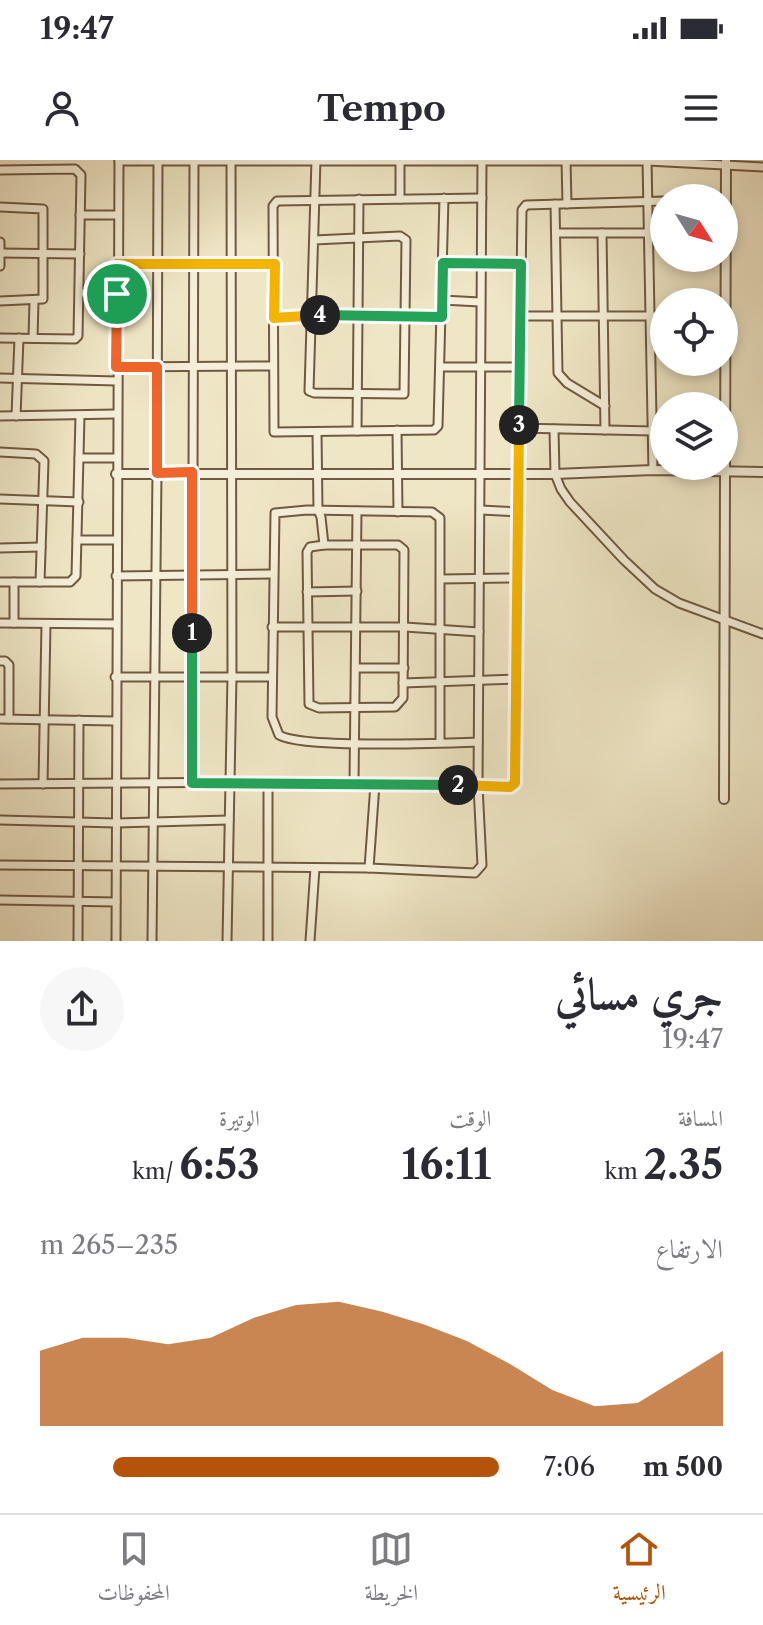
<!DOCTYPE html>
<html lang="ar">
<meta charset="utf-8">
<style>
:root{--surface:#fff;--page:#f7f7f7;--text:#2b2b33;--muted:#7c7c81;--line:#e1e1e2;--accent:#b45309}
body{margin:0;font-family:"Libre Caslon Text",Amiri,serif;background:var(--page);color:var(--text);direction:rtl;height:100vh;display:flex;flex-direction:column;font-size:30px;white-space:nowrap}
*{box-sizing:border-box;margin:0}
p{font-size:26px;color:var(--muted)}
.icon{flex:none;width:44px;height:44px;fill:none;stroke:currentColor;stroke-width:2;stroke-linecap:round;stroke-linejoin:round}
.map{position:relative;height:781px;overflow:hidden;direction:ltr}
.drawer{display:flex;flex-direction:column;background:var(--surface);flex:1}
.drawer>*{flex:none}
.needle{width:52px;rotate:127deg}
.controls{position:absolute;left:650px;top:24px;display:grid;gap:16px}
.controls a{display:grid;place-items:center;width:88px;height:88px;border-radius:50%;background:var(--surface);box-shadow:0 4px 12px #0003;font-size:40px}
.pin{position:absolute;display:grid;place-items:center;width:68px;height:68px;color:#fff;margin:-34px;border:4px solid #fff;border-radius:50%;box-shadow:0 2px 8px #0007}
.km{position:absolute;width:40px;height:40px;margin:-20px;border-radius:50%;background:#222;color:#fff;font-size:22px;line-height:40px;text-align:center}
.round{display:grid;place-items:center;flex:none;width:84px;height:84px;border-radius:42px;background:var(--page)}
.overview{display:flex;align-items:center;justify-content:space-between;height:136px;padding:0 40px}
h1{font-size:44px;font-weight:800;line-height:60px}
.figures{display:grid;grid-template-columns:repeat(3,1fr);gap:12px;height:136px;padding:8px 40px}
.figures div{display:grid;align-content:center}
.figures b{font-size:40px;font-weight:800}
.figures small{font-size:22px;font-weight:400}
.figures p{font-size:22px}
.chart{height:224px;padding:16px 40px}
.chart p{display:flex;justify-content:space-between}
.chart svg{width:100%;height:144px;margin-top:8px;fill:var(--accent);opacity:.7}
ul{padding:0 40px;list-style:none;font-size:26px}
li{display:grid;grid-template-columns:128px 96px 1fr;align-items:center;height:60px}
li i{height:20px;border-radius:10px;background:var(--accent)}
.status{display:flex;justify-content:space-between;align-items:center;height:56px;padding:0 40px;background:var(--surface);direction:ltr}
.status svg{height:22px;fill:currentColor}
header{display:flex;justify-content:space-between;align-items:center;height:104px;padding:0 40px;background:var(--surface);font-size:36px;font-weight:800}
.menu{display:flex;justify-content:space-around;align-items:center;height:112px;border-top:2px solid var(--line);background:var(--surface);font-size:22px;color:var(--muted)}
.menu a{display:grid;justify-items:center;gap:4px}
.menu .active{color:var(--accent)}
.map>svg:first-child{display:block}
</style>
<div class="status"><b>19:47</b><svg viewBox="0 0 49 12"><path d="M0 12V9h3v3zM5 12V6h3v6zM10 12V3h3v9zM15 12V0h3v12zM26 1h20v11H26zM47 4h2v5h-2z"/></svg></div>
<header><svg class="icon" aria-label="menu" viewBox="0 0 24 24"><path d="M4 6h16M4 12h16M4 18h16"/></svg>Tempo<svg class="icon" aria-label="person" viewBox="0 0 24 24"><circle cx="12" cy="8" r="4"/><path d="M4 21q1-7 8-7t8 7"/></svg></header>
<div class="map">
<svg width="763" height="781" viewBox="0 0 763 781">
<rect width="100%" height="100%" fill="#efe6c5"/>
<filter id="stains"><feTurbulence type="fractalNoise" baseFrequency=".0025" numOctaves="4"/><feColorMatrix values="0 0 0 0 .2 0 0 0 0 .09 0 0 0 0 .02 0 0 0 .5 -.17"/></filter>
<radialGradient id="worn" r=".72"><stop offset=".6" stop-color="#630" stop-opacity="0"/><stop offset="1" stop-color="#630" stop-opacity=".3"/></radialGradient>
<g fill="none" stroke-linecap="round" stroke-linejoin="round">
<defs>
<g id="minor">
<path d="M400 0V39"/>
<path d="M566 0 567 44"/>
<path d="M647 0 653 310"/>
<path d="M119 1H647L763 7"/>
<path d="M0 10 75 9 81 15 78 176 75 179 0 178"/>
<path d="M444 38 438 266 434 270 274 272 273 46 277 41 482 38"/>
<path d="M555 44 558 213 567 223 605 246"/>
<path d="M0 47 43 49V139L0 141"/>
<path d="M80 55H117"/>
<path d="M556 73H664"/>
<path d="M602 73 605 270"/>
<path d="M314 80 400 76 406 80 404 234 314 233 309 231 316 0"/>
<path d="M0 82V106"/>
<path d="M1 93 80 94"/>
<path d="M443 103 521 104"/>
<path d="M117 104H275"/>
<path d="M80 133 117 134"/>
<path d="M442 140 480 142"/>
<path d="M521 156H664"/>
<path d="M274 158 358 155 442 157"/>
<path d="M33 178 34 141"/>
<path d="M116 207 273 206"/>
<path d="M441 207H520"/>
<path d="M0 218 117 221"/>
<path d="M0 256 116 254"/>
<path d="M16 256 19 178"/>
<path d="M519 268 653 271"/>
<path d="M554 269 555 314 561 329 570 342 624 400 655 429 679 443 763 474"/>
<path d="M397 270 398 352"/>
<path d="M357 271 359 39"/>
<path d="M317 272 318 350 321 357 324 385"/>
<path d="M0 292 36 294 44 301 40 422"/>
<path d="M79 298H116"/>
<path d="M0 339 79 342"/>
<path d="M481 350 518 352"/>
<path d="M77 380H115"/>
<path d="M324 385H398L404 390 403 538 395 547 319 548 309 544 307 392 310 387Z"/>
<path d="M0 388 41 387"/>
<path d="M116 416 273 414"/>
<path d="M441 419 517 418"/>
<path d="M0 422H70L76 416 80 256"/>
<path d="M307 432 357 431"/>
<path d="M0 463 116 464"/>
<path d="M14 463V422"/>
<path d="M272 467H405L479 472"/>
<path d="M0 501H5L9 505V559"/>
<path d="M356 508H404"/>
<path d="M115 517H271"/>
<path d="M403 523 516 519"/>
<path d="M0 559 115 561"/>
<path d="M440 583V358L432 352 307 350 275 353 272 557 279 575C303 589 442 583 478 582"/>
<path d="M268 622V781"/>
<path d="M192 623 194 1"/>
<path d="M354 623 357 351"/>
<path d="M0 624 268 622 514 625 522 50 526 45 664 41"/>
<path d="M43 624 46 464"/>
<path d="M0 660 116 663 229 660"/>
<path d="M0 705 369 708 475 713 482 705 478 626 482 0"/>
<path d="M369 708 375 624"/>
<path d="M0 740 116 742"/>
<path d="M78 781 79 560"/>
<path d="M116 781 119 0"/>
<path d="M152 781 157 313 158 1"/>
<path d="M227 781 232 516 231 0"/>
<path d="M310 781 315 708"/>
</g>
<g id="tertiary">
<path d="M116 314H555L653 310 763 312"/>
<path d="M724 639 726 0"/>
</g>
</defs>
<use href="#minor" stroke="#705940" stroke-width="11"/>
<use href="#tertiary" stroke="#705940" stroke-width="12"/>
<use href="#minor" stroke="#f5efd9" stroke-width="7"/>
<use href="#tertiary" stroke="#f5efd9" stroke-width="8"/>
</g>
<g fill="none" stroke-linecap="round" stroke-linejoin="round">
<defs>
<path id="split-1" d="M117 134 116 207H157V313L192 312V473"/>
<path id="split-2" d="M192 473V623L458 625"/>
<path id="split-3" d="M458 625 510 627 515 623 519 265"/>
<path id="split-4" d="M320 155 442 157 443 103 521 104 519 265"/>
<path id="split-5" d="M117 134V104H275L274 158 320 155"/>
</defs>
<use href="#split-1" stroke="#fff" stroke-width="16"/>
<use href="#split-2" stroke="#fff" stroke-width="16"/>
<use href="#split-3" stroke="#fff" stroke-width="16"/>
<use href="#split-4" stroke="#fff" stroke-width="16"/>
<use href="#split-5" stroke="#fff" stroke-width="16"/>
<use href="#split-1" stroke="#f0652b" stroke-width="10"/>
<use href="#split-2" stroke="#22a559" stroke-width="10"/>
<use href="#split-3" stroke="#f5b400" stroke-width="10"/>
<use href="#split-4" stroke="#22a559" stroke-width="10"/>
<use href="#split-5" stroke="#f5b400" stroke-width="10"/>
</g>
<rect width="100%" height="100%" filter="url(#stains)"/>
<rect width="100%" height="100%" fill="url(#worn)"/>
</svg>
<div class="controls">
<a><svg class="needle" viewBox="-14 -14 28 28"><path d="M0-13l5 13h-10z" fill="#e53935"/><path d="M0 13l5-13h-10z" fill="#7c7c81"/></svg></a>
<a><svg class="icon" aria-label="locate" viewBox="0 0 24 24"><circle cx="12" cy="12" r="6"/><path d="M12 2v4M12 18v4M2 12h4M18 12h4"/></svg></a>
<a><svg class="icon" aria-label="layers" viewBox="0 0 24 24"><path d="M12 4l9 5-9 5-9-5zM3 14l9 5 9-5"/></svg></a>
</div>
<div class="pin" style="left:117px;top:134px;background:#1e9e55"><svg class="icon" aria-label="arrive" viewBox="0 0 24 24"><path d="M6 21V4h12l-3 4 3 4H6"/></svg></div>
<b class="km" style="left:192px;top:473px">1</b>
<b class="km" style="left:458px;top:625px">2</b>
<b class="km" style="left:519px;top:265px">3</b>
<b class="km" style="left:320px;top:155px">4</b>
</div>
<section class="drawer">
<div class="overview"><div><h1>جري مسائي</h1><p>19:47</p></div><a class="round"><svg class="icon" aria-label="share" viewBox="0 0 24 24"><path d="M12 15V3M7 8l5-5 5 5M5 13v7h14v-7"/></svg></a></div>
<div class="figures">
<div><p>المسافة</p><b>2.35<small> km</small></b></div>
<div><p>الوقت</p><b>16:11</b></div>
<div><p>الوتيرة</p><b>6:53<small> /km</small></b></div>
</div>
<div class="chart"><p><span>الارتفاع</span>235–265 m</p>
<svg viewBox="0 0 160 44" preserveAspectRatio="none"><path d="M0 44V21L10 17L20 17L30 19L40 17L50 11L60 7L70 6L80 9L90 13L100 18L110 25L120 33L130 38L140 37L150 29L160 21V44z"/></svg>
</div>
<ul>
<li><b>500 m</b>7:06<i style="width:84%"></i></li>
</ul>
</section>
<nav class="menu">
<a class="active"><svg class="icon" aria-label="home" viewBox="0 0 24 24"><path d="M3 11l9-7 9 7M6 9v11h12V9"/></svg>الرئيسية</a>
<a><svg class="icon" aria-label="map" viewBox="0 0 24 24"><path d="M3 6l6-2 6 2 6-2v14l-6 2-6-2-6 2zM9 4v14M15 6v14"/></svg>الخريطة</a>
<a><svg class="icon" aria-label="saved" viewBox="0 0 24 24"><path d="M7 4h10v16l-5-4-5 4z"/></svg>المحفوظات</a>
</nav>
